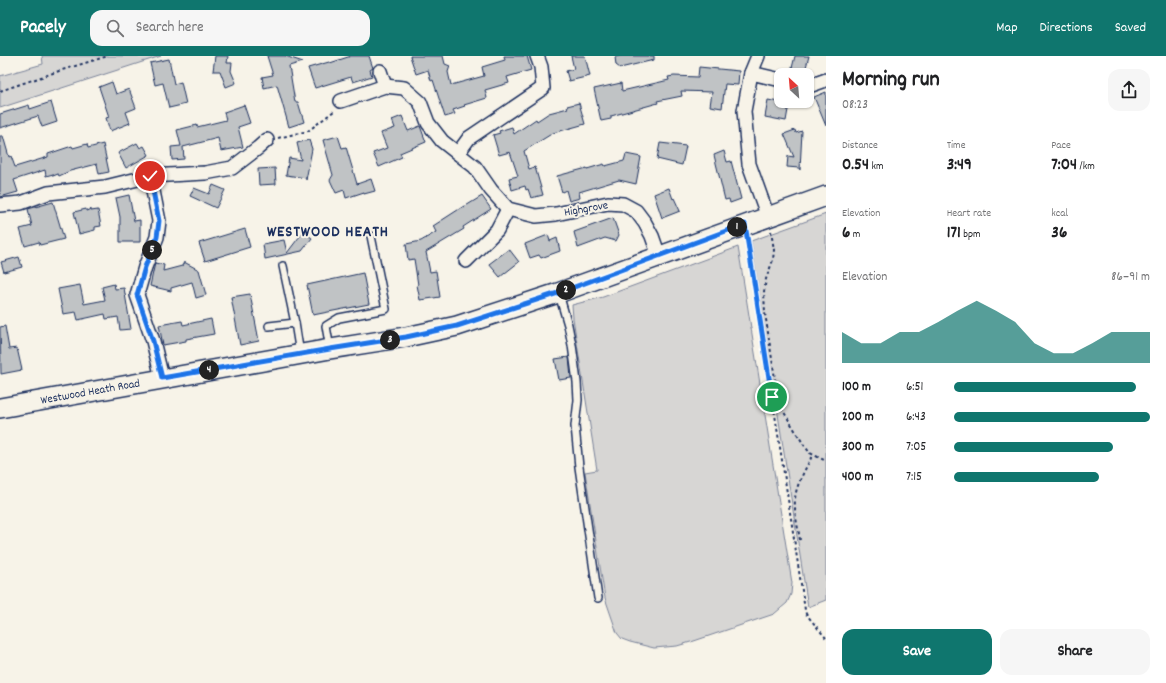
<!DOCTYPE html>
<meta charset="utf-8">
<style>
:root{--surface:#fff;--page:#f6f6f6;--text:#202124;--muted:#757577;--accent:#0f766e}
body{margin:0;font-family:Dekko,sans-serif;background:var(--page);color:var(--text);height:100vh;display:flex;flex-direction:column;font-size:15px;white-space:nowrap}
*{box-sizing:border-box;margin:0}
p{font-size:13px;color:var(--muted)}
.icon{flex:none;width:22px;height:22px;fill:none;stroke:currentColor;stroke-width:2;stroke-linecap:round;stroke-linejoin:round}
.map{position:relative;flex:1;overflow:hidden}
.details{display:flex;flex-direction:column;background:var(--surface);width:340px}
.details>*{flex:none}
.needle{width:26px;rotate:334deg}
.fabs{position:absolute;left:774px;top:12px;display:grid;gap:8px}
.fabs a{display:grid;place-items:center;width:40px;height:40px;border-radius:8px;background:var(--surface);box-shadow:0 1px 3px #0004;font-size:20px}
.pin{position:absolute;display:grid;place-items:center;width:34px;height:34px;color:#fff;margin:-17px;border:2px solid #fff;border-radius:50%;box-shadow:0 1px 4px #0007}
.km{position:absolute;width:20px;height:20px;margin:-10px;border-radius:50%;background:#222;color:#fff;font-size:11px;line-height:20px;text-align:center}
.round{display:grid;place-items:center;flex:none;width:42px;height:42px;border-radius:12px;background:var(--page)}
.overview{display:flex;align-items:center;justify-content:space-between;height:68px;padding:0 16px}
h1{font-size:22px;font-weight:700;line-height:30px}
.stats{display:grid;grid-template-columns:repeat(3,1fr);gap:6px;height:68px;padding:4px 16px}
.stats div{display:grid;align-content:center}
.stats b{font-size:17px;font-weight:700}
.stats small{font-size:11px;font-weight:400}
.stats p{font-size:11px}
.chart{height:112px;padding:8px 16px}
.chart p{display:flex;justify-content:space-between}
.chart svg{width:100%;height:72px;margin-top:4px;fill:var(--accent);opacity:.7}
.cta{display:flex;gap:8px;margin-top:auto;padding:8px 16px}
.cta a{flex:1;height:46px;border-radius:12px;background:var(--accent);color:#fff;font-size:16px;font-weight:700;line-height:46px;text-align:center}
.cta a+a{background:var(--page);color:var(--text)}
ul{padding:0 16px;list-style:none;font-size:13px}
li{display:grid;grid-template-columns:64px 48px 1fr;align-items:center;height:30px}
li i{height:10px;border-radius:5px;background:var(--accent)}
header{display:flex;align-items:center;gap:24px;box-sizing:border-box;height:56px;padding:0 20px;background:var(--accent);color:#fff}
header strong{font-size:19px}
nav{display:flex;gap:22px;margin-inline-start:auto;font-size:14px}
.search{width:280px;height:36px;background:var(--page);display:flex;align-items:center;gap:10px;box-sizing:border-box;padding:0 14px;border-radius:12px;color:var(--muted);font-size:15px}
main{display:flex;flex:1;min-height:0}
.map>svg:first-child{display:block}
</style>
<header>
<strong>Pacely</strong>
<div class="search"><svg class="icon" aria-label="search" viewBox="0 0 24 24"><circle cx="10" cy="10" r="6"/><path d="M15 15l6 6"/></svg>Search here</div>
<nav><a>Map</a><a>Directions</a><a>Saved</a></nav>
</header>
<main>
<div class="map">
<svg width="826" height="627" viewBox="0 0 826 627">
<rect width="100%" height="100%" fill="#f7f3e8"/>
<filter id="ink" filterUnits="userSpaceOnUse"><feTurbulence type="fractalNoise" baseFrequency=".025" numOctaves="2"/><feDisplacementMap in="SourceGraphic" scale="8" xChannelSelector="R" yChannelSelector="G"/><feConvolveMatrix kernelMatrix="1 2 1 2 8 2 1 2 1" color-interpolation-filters="sRGB"/></filter>
<g filter="url(#ink)">
<g fill="#d7d6d4" stroke="#798299">
<path d="M42 0H161L0 52V20L43 8Z"/>
<path d="M826 158V544L808 551 751 185Z"/>
<path d="M738 191 792 527 791 538 787 547 774 558 694 585 677 590 654 592 630 586 622 583 617 577 605 542 585 416 597 414 573 262 572 249 603 241Z"/>
</g>
<g fill="#c0c3c5" stroke="#1b2f5e">
<path d="M215 0H228L227 7H232L231 15 236 27 226 31 220 15H213Z"/>
<path d="M267 0H285L303 6 289 10 295 46H298L304 66 289 71 277 29 264 32 262 21 273 19Z"/>
<path d="M351 0H369L373 12 370 14 372 20 353 26 351 21 315 32 308 12 329 6 330 7Z"/>
<path d="M410 0H443L445 8 450 10 448 16 451 29 484 20 482 11 505 4 504 0H527L531 14 507 21 509 27 485 34 487 42 464 49 465 50 453 54 455 58 445 61 433 24 431 25 428 14 416 18Z"/>
<path d="M571 0H585L590 20 569 25 566 15 574 13Z"/>
<path d="M621 0H654V4L620 12 616 9 615 1Z"/>
<path d="M795 0H809L805 15 792 12Z"/>
<path d="M169 3 174 28 181 26 186 48 169 52 163 27 155 29 150 7Z"/>
<path d="M699 11 739 15 738 29 725 28 722 52 710 50 712 36 681 35 682 40 657 45 658 47 611 60V63L601 65 594 33 621 27 622 35 669 24 668 21 674 20 698 21Z"/>
<path d="M112 26 116 38 129 33 136 52 126 56 130 67 110 75 106 62 109 61 99 31Z"/>
<path d="M826 36V70L814 41Z"/>
<path d="M768 44 789 48 786 65 765 61Z"/>
<path d="M51 46 57 66 42 71 38 60 0 72V58L29 49 30 53Z"/>
<path d="M579 47 585 68 553 77 524 95 529 113 535 111 543 139 531 142 528 133 526 134 525 130 512 134 509 122 518 120 510 96 499 99 493 79 500 77 499 75 512 71 514 78 536 63 537 65 549 57 568 52 567 50Z"/>
<path d="M244 49 250 67 238 71 243 91 221 95 218 82 183 91 184 103 172 104 171 91 181 90 177 74 197 69V71L226 64 224 56Z"/>
<path d="M402 60 408 75 420 70 426 86 400 97 402 101 379 111 373 97 387 92 381 77 395 72 392 64Z"/>
<path d="M795 74 796 77 802 75 800 114 799 112 787 111 788 100 794 101 784 78Z"/>
<path d="M0 80H3L9 101 11 100 15 111 48 101V98L72 90 73 92 87 88 88 92 103 88 109 116 99 118 97 108 70 115 59 120 58 118 53 120V118L46 120 45 114 14 124 18 136 0 141Z"/>
<path d="M338 80 342 92 346 91 357 128 371 123 375 135 364 138V136L346 142 344 134 336 137 330 124 333 119 323 84Z"/>
<path d="M309 84 312 93 306 124V122L286 119 289 102 301 104 297 87Z"/>
<path d="M137 87 140 92 144 90 149 99 126 112 118 97Z"/>
<path d="M660 87 686 90 682 109 657 103Z"/>
<path d="M724 95 727 106 731 105 741 143 730 147 729 143 725 144 714 99Z"/>
<path d="M626 98 641 101 636 128 619 124 579 136 580 142 569 145 566 134 562 136 557 120 587 112V113L604 108 605 110 624 105Z"/>
<path d="M275 112 276 128 259 129 258 113Z"/>
<path d="M213 129 225 134 216 152 190 140 194 132 209 138Z"/>
<path d="M669 132 673 143 674 142 680 155 662 162 654 138Z"/>
<path d="M129 139 134 165 140 164V186H120V161L116 142Z"/>
<path d="M482 140 491 153 463 171 464 173 426 196 430 216 436 215 440 241 420 244 417 229H418L414 203 408 204 406 188 421 185 436 176 433 170 464 150V151Z"/>
<path d="M53 146 64 183 40 189 39 186 25 190 20 173 32 170 28 153Z"/>
<path d="M86 153V155L91 153V155L98 154 101 170 95 171V174L79 178 74 156Z"/>
<path d="M613 162 619 179 616 185 605 182 578 192 574 176Z"/>
<path d="M245 173 250 191 205 205 199 187Z"/>
<path d="M303 176 312 182 302 195 265 203 263 188 284 184 287 197Z"/>
<path d="M548 179 550 185 557 182 560 195 541 202 539 199 530 202 525 188Z"/>
<path d="M509 193 519 206 500 221 489 208Z"/>
<path d="M19 201 22 211 4 216 1 206Z"/>
<path d="M184 206 199 214 206 239 196 242 192 226 171 232V235L150 230 155 207 164 209 163 215 182 210Z"/>
<path d="M363 217 369 248 313 259 307 229Z"/>
<path d="M114 228 115 233 124 232 131 273 120 274 118 261 106 263 105 258 78 264 76 256 63 258 58 233 80 229 84 248 105 244 102 231Z"/>
<path d="M250 238 259 285 240 289 231 241Z"/>
<path d="M211 263 214 278 186 283V285L163 289 159 269 182 265 183 269Z"/>
<path d="M5 270 9 293 17 292 22 314 1 318 0 271Z"/>
<path d="M569 301 571 322 559 324 555 303Z"/>
</g>
<g fill="none" stroke-linecap="round" stroke-linejoin="round">
<defs>
<g id="lane">
<path d="M283 210 295 267"/>
<path d="M559 238 568 269 572 289 577 326 578 344 575 370 579 411 598 542"/>
<path d="M269 270 295 267 300 298"/>
<path d="M330 293 326 270 339 262 386 253 371 180"/>
</g>
<g id="street">
<path d="M758 0 751 17 744 55 749 108 768 161"/>
<path d="M380 15 385 30"/>
<path d="M751 17 781 24"/>
<path d="M807 28 812 29 826 24"/>
<path d="M341 45 385 30 404 32 420 46 428 67 442 85 475 111 491 134 508 153 536 160 556 158 608 147 623 148 636 155 645 167 652 180 659 200"/>
<path d="M458 97 469 82 543 32 541 11 537 0"/>
<path d="M150 120 159 165 157 181 145 211 137 239 153 285 162 322"/>
<path d="M0 149 21 147 48 137 105 131 150 120 205 117 232 112 258 92 267 84"/>
<path d="M466 205 497 174 508 153"/>
</g>
<path id="secondary" d="M0 352 330 293 406 281 457 270 558 237 826 140"/>
</defs>
<use href="#lane" stroke="#1b2f5e" stroke-width="10"/>
<use href="#street" stroke="#1b2f5e" stroke-width="16"/>
<use href="#secondary" stroke="#1b2f5e" stroke-width="22"/>
<g stroke="#1b2f5e" stroke-width="2" stroke-dasharray="3 3" stroke-linecap="butt">
<path d="M0 35 62 14 108 0"/>
<path d="M278 82 308 75 334 55"/>
<path d="M771 175 774 194 773 204 766 223 764 236 765 257 777 336 782 353 804 389 810 397 826 405"/>
<path d="M748 183 805 554 806 558 826 582"/>
<path d="M800 484C798 471 794 457 795 443 796 429 805 414 811 402L810 397"/>
</g>
<use href="#lane" stroke="#f7f3e8" stroke-width="7"/>
<use href="#street" stroke="#f7f3e8" stroke-width="13"/>
<use href="#secondary" stroke="#f7f3e8" stroke-width="19"/>
</g>
</g>
<g fill="none" stroke-linecap="round" stroke-linejoin="round" filter="url(#ink)">
<defs>
<path id="route" d="M150 120 159 165 157 181 145 211 137 239 153 285 162 322 330 293 406 281 457 270 558 237 745 168 772 341"/>
</defs>
<use href="#route" stroke="#fff" stroke-width="8"/>
<use href="#route" stroke="#1a73e8" stroke-width="5"/>
</g>
<g text-anchor="middle" stroke-width="4" stroke-linejoin="round" paint-order="stroke">
<g font-size="12" fill="#1b2f5e" stroke="#f7f3e8">
<text transform="translate(586 152) rotate(-10)" y="4">Highgrove</text>
<text transform="translate(90 335) rotate(-10)" y="4">Westwood Heath Road</text>
</g>
<g font-size="16" font-weight="bold" letter-spacing="1" fill="#1b2f5e" stroke="#f7f3e8">
<text x="328" y="180">WESTWOOD HEATH</text>
</g>
</g>
</svg>
<div class="fabs">
<a><svg class="needle" viewBox="-14 -14 28 28"><path d="M0-13l5 13h-10z" fill="#e53935"/><path d="M0 13l5-13h-10z" fill="#757577"/></svg></a>
</div>
<div class="pin" style="left:772px;top:341px;background:#1e9e55"><svg class="icon" aria-label="arrive" viewBox="0 0 24 24"><path d="M6 21V4h12l-3 4 3 4H6"/></svg></div>
<div class="pin" style="left:150px;top:120px;background:#d93025"><svg class="icon" aria-label="check" viewBox="0 0 24 24"><path d="M5 12l5 5 9-10"/></svg></div>
<b class="km" style="left:737px;top:171px">1</b>
<b class="km" style="left:566px;top:234px">2</b>
<b class="km" style="left:390px;top:284px">3</b>
<b class="km" style="left:209px;top:314px">4</b>
<b class="km" style="left:152px;top:194px">5</b>
</div>
<section class="details">
<div class="overview"><div><h1>Morning run</h1><p>08:23</p></div><a class="round"><svg class="icon" aria-label="share" viewBox="0 0 24 24"><path d="M12 15V3M7 8l5-5 5 5M5 13v7h14v-7"/></svg></a></div>
<div class="stats">
<div><p>Distance</p><b>0.54<small> km</small></b></div>
<div><p>Time</p><b>3:49</b></div>
<div><p>Pace</p><b>7:04<small> /km</small></b></div>
</div>
<div class="stats">
<div><p>Elevation</p><b>6<small> m</small></b></div>
<div><p>Heart rate</p><b>171<small> bpm</small></b></div>
<div><p>kcal</p><b>36</b></div>
</div>
<div class="chart"><p><span>Elevation</span>86–91 m</p>
<svg viewBox="0 0 160 44" preserveAspectRatio="none"><path d="M0 44V25L10 32L20 32L30 25L40 25L50 19L60 12L70 6L80 12L90 19L100 32L110 38L120 38L130 32L140 25L150 25L160 25V44z"/></svg>
</div>
<ul>
<li><b>100 m</b>6:51<i style="width:93%"></i></li>
<li><b>200 m</b>6:43<i style="width:100%"></i></li>
<li><b>300 m</b>7:05<i style="width:81%"></i></li>
<li><b>400 m</b>7:15<i style="width:74%"></i></li>
</ul>
<div class="cta"><a>Save</a><a>Share</a></div>
</section>
</main>
